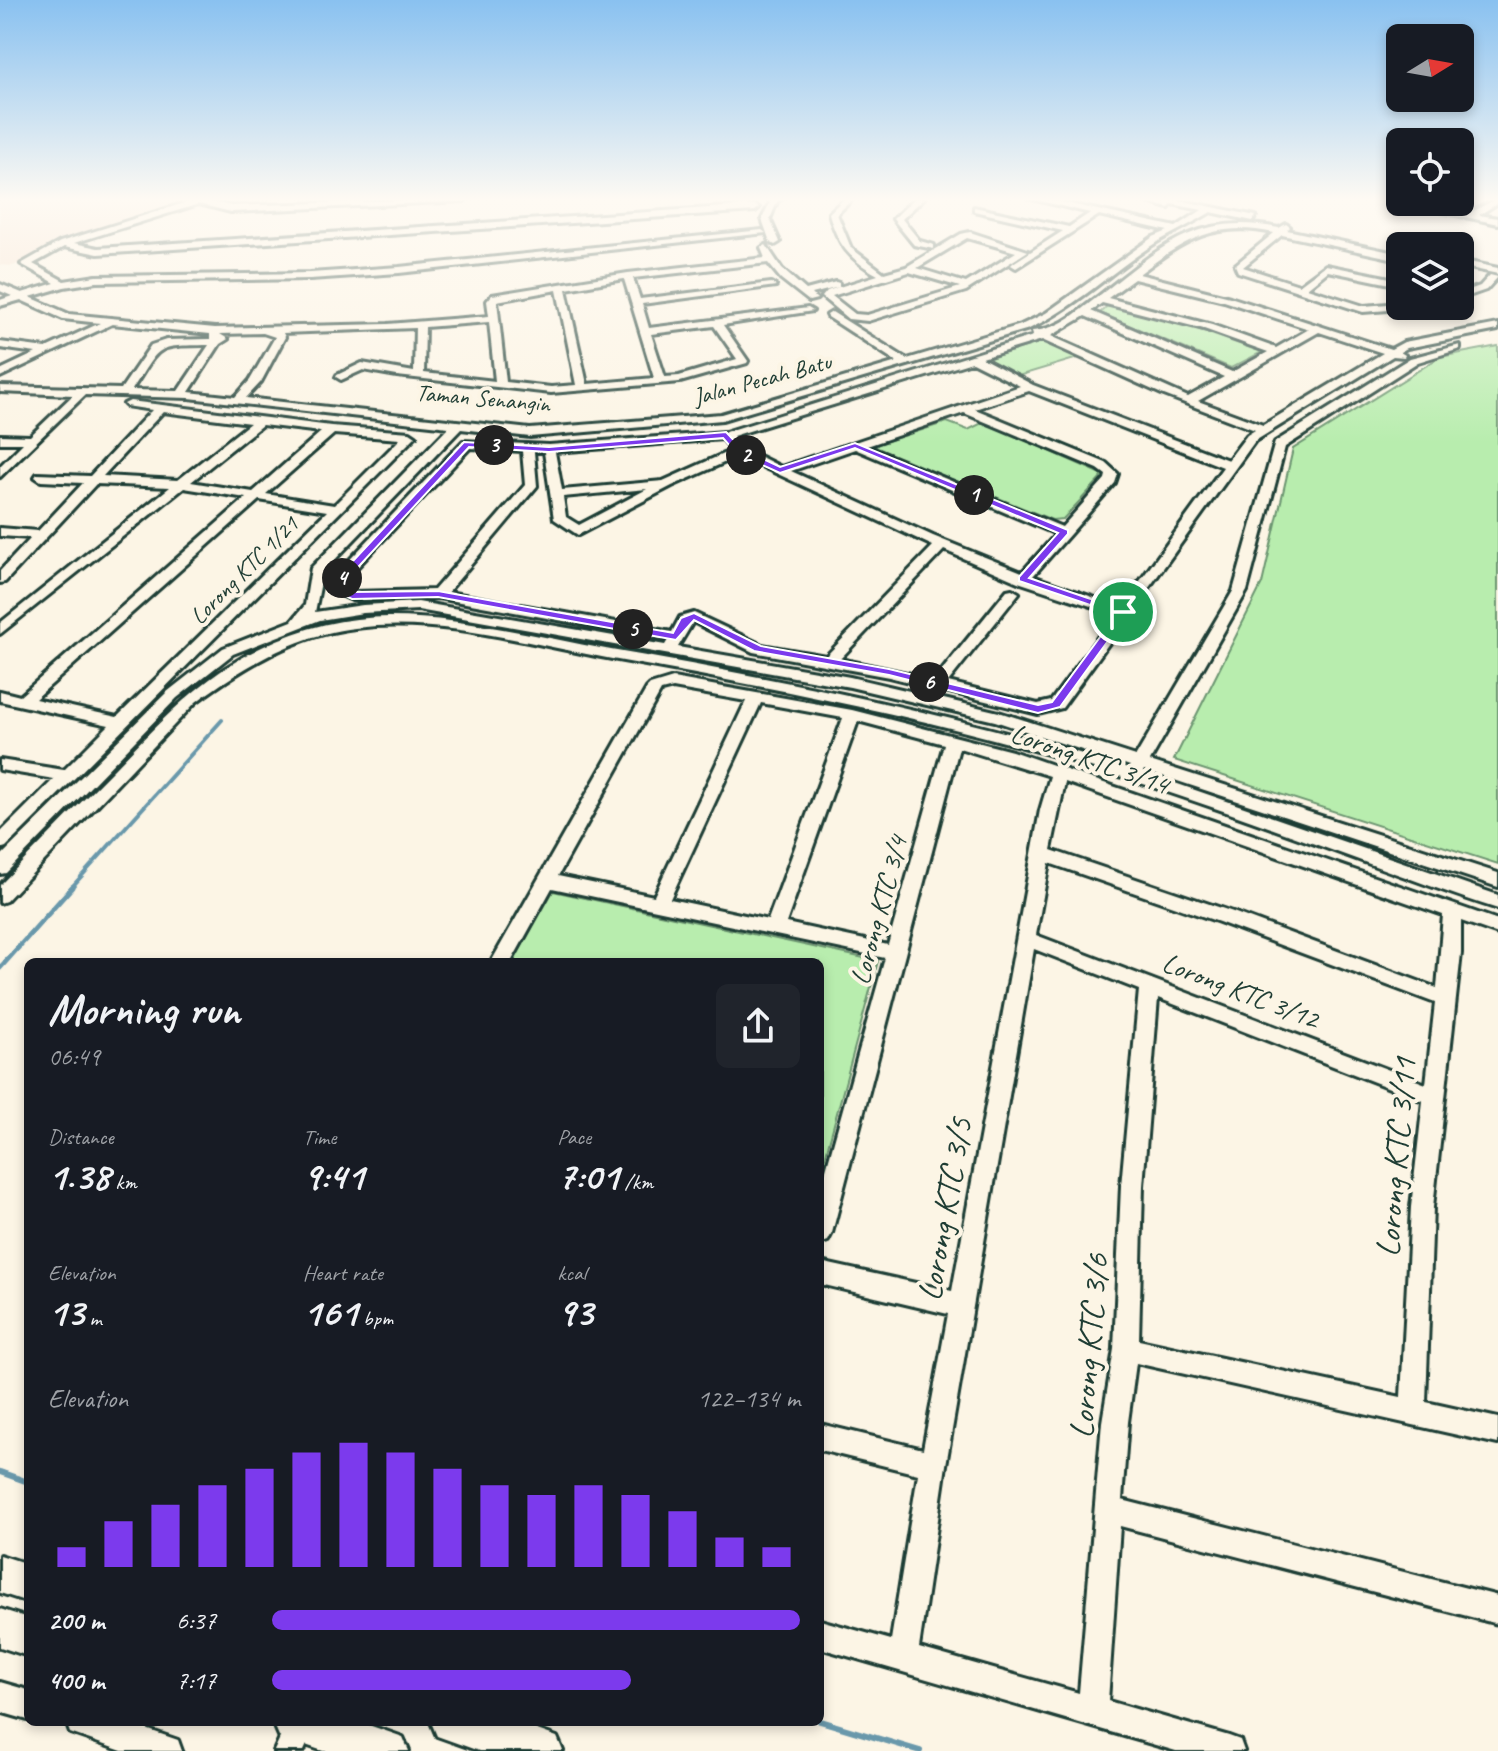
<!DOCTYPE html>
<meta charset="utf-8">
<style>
:root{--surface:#171b24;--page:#20242c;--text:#f1f3f6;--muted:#9ea1a6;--accent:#7c3aed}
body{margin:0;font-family:Caveat,sans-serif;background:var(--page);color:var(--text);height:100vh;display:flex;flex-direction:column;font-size:30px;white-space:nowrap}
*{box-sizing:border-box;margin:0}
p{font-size:26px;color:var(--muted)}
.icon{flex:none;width:44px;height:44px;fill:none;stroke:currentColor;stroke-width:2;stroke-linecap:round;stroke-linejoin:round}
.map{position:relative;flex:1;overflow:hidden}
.details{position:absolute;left:24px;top:958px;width:800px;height:768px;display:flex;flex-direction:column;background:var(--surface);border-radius:12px;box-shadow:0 4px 12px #0003}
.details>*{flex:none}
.needle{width:52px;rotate:79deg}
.buttons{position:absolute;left:1386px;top:24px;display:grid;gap:16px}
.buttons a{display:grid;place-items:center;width:88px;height:88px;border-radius:12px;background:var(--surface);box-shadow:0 4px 12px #0003;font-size:40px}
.pin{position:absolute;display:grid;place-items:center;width:68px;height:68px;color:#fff;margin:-34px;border:4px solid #fff;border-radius:50%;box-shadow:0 2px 8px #0007}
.km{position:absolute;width:40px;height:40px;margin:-20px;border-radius:50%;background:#222;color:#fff;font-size:22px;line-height:40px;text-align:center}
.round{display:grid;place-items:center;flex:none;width:84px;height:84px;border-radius:12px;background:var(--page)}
.overview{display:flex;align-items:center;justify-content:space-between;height:136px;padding:0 24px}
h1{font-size:44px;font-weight:700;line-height:60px}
.metrics{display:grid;grid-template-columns:repeat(3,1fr);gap:12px;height:136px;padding:8px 24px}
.metrics div{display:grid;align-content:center}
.metrics b{font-size:40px;font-weight:700}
.metrics small{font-size:22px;font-weight:400}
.metrics p{font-size:22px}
.chart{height:224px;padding:16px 24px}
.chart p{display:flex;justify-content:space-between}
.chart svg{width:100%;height:144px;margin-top:8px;stroke:var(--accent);stroke-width:6}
ul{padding:0 24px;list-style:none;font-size:26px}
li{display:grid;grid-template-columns:128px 96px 1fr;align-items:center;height:60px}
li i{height:20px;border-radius:10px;background:var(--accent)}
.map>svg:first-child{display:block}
</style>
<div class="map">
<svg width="1498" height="1751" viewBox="0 0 1498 1751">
<rect width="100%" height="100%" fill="#fcf5e5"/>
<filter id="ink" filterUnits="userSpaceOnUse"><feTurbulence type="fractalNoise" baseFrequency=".0125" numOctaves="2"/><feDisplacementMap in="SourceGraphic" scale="16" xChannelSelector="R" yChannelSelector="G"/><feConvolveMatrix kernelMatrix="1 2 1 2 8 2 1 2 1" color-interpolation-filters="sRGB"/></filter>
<g filter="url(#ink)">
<path fill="#f6e1cf" d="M0 198H208L60 245 13 266 0 265Z"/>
<g fill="#b8edae" stroke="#6c9571" stroke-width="2">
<path d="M1108 305 1197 329 1262 352 1231 368 1100 313Z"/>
<path d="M1038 343H1048L1078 358 1018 376 990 361V358Z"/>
<path d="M1498 346V864L1174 760 1262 584 1293 449 1440 357Z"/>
<path d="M947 422 968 430 984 422 1104 475 1063 519 1052 520 875 448 878 444Z"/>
<path d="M553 891 878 961 820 1176V962H513Z"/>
</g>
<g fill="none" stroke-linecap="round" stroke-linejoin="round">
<path stroke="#6998ab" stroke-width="4" d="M70 889 222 720"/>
<path stroke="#6998ab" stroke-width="5" d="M0 968 72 887"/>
<g stroke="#6998ab" stroke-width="6">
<path d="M0 1472 28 1482"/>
<path d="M820 1721 920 1751"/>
</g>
<defs>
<g id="minor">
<path d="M200 198H212L208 201 231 206 468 198 464 201 231 212 199 204 74 243 98 248 755 205 759 208 755 211 98 254 64 247 33 264 64 281 96 276 310 273 399 267 762 230 766 233 399 273 310 279 96 282 64 287 30 297 69 314 215 328 388 324 489 316 487 301 492 295 628 273 765 258 761 248 766 245 782 269 806 290 836 282 839 283V287L878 275C850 260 837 244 829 213L845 198H854L837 214 851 248 884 273 906 267 961 234 970 232 1028 251 966 291 868 321 848 319 822 297 827 291 839 287 812 294 817 299 809 301 781 279 768 263 633 278 640 299 771 283 776 286 642 304 649 328 808 308 813 311 723 325 748 361 747 363 680 382 551 393 397 376 363 370 341 380 336 377 337 375 362 363 414 372 415 328 283 333 285 337 261 382 246 398 530 429 721 414 897 362 828 317 827 315 832 312 907 359 1021 325 1046 313 1153 237 1168 231 1099 215 1016 268 1011 265 1013 263 1063 231 974 211V207L1069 227 1090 213 1028 198H1043L1176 227 1202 210 1172 204 1169 208 1133 198H1169L1256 216 1253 221 1211 212C1193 223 1174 232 1157 242 1113 270 1076 307 1029 329L722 420 530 437 461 429 323 572 315 612 363 605 418 602 665 645 668 640 438 598 352 600 339 594 335 575 463 441 549 445 725 432 1033 336 1032 331C1059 329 1075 314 1096 298 1158 250 1194 211 1279 228L1286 224 1290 227 1287 230 1400 254V260L1282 235 1243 267 1299 285 1326 265 1400 280V286L1328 271 1307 288 1364 306 1400 303V306H1406L1401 309 1363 312 1238 272 1235 265 1274 233C1215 220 1184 240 1139 274L1230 297 1391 349 1404 342 1498 324V330L1407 348 1400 352 1405 355 1404 357 1393 356 1255 441 1062 708 1038 714 889 677 753 652 693 622 678 647 850 677 999 712 1136 756 1233 591 1275 442 1410 358 1460 345V349L1418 362 1285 447 1247 591 1150 761 1498 873V887L1144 770 1143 772 1498 895V909C1450 894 1403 876 1356 859 1264 825 1172 792 1078 763 926 717 769 687 612 659 528 644 441 617 355 628 295 635 244 667 196 702L6 901 0 903V885C38 846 76 807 114 769 160 722 202 676 262 647 302 627 346 617 389 617 464 617 538 637 611 650 786 680 959 715 1129 768L1130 766 995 721 850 687 418 610 363 613 320 620 233 654 177 698 6 873 0 874V857L167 692 223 648 292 621 305 605 311 568 449 427 189 398 85 395 0 477V466L23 443H0V435L30 436 73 395 0 392V386L121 389 151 345 166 340 210 339V334L112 324 0 377V370L36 353 0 348V342L46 348 100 323 63 319 21 300 0 306V300L12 296 0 291V284L22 293 55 283 21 264 60 242ZM967 238 1016 252 966 283 917 268ZM909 272 960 287 867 315 855 314 832 296ZM624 279 654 378 587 384 566 289ZM1134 279 1224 301 1309 329 1276 348 1212 325 1108 298ZM557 290 576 385 551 387 506 382 497 301ZM1102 303 1204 329 1268 352 1232 372 1091 311ZM1085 316 1224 377 1188 397 1051 336ZM489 322 495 381 424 373 425 327ZM714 326 737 359 679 376 665 377 651 334ZM1319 332 1383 353 1263 425 1198 401ZM263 333 275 337 250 380 235 397 189 392 220 344 228 339 220 334ZM1042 340 1164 395 1255 430 1247 435 1228 460 1033 385 982 358ZM209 345 178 391 132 390C162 344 153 346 209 345ZM972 362 1020 386 781 467 743 448 733 436ZM1029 391 1223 467 1121 607 1033 576 1115 483 1118 474 1106 463 975 409ZM964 413 1098 469 1106 475 1105 479 1062 527 867 446ZM723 439 732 450 663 481 562 490 555 452ZM470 448 522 451 525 485 434 590 352 592 349 576ZM855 449 1056 534 1022 572 933 536 791 471ZM534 452H544L554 519 578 535 672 486 739 456 933 546 826 656 762 645 694 613 680 617 672 632 448 592 537 486ZM647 489 579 525 566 517 563 497ZM944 550 1018 582 1115 614 1051 701 1038 704 948 682 1019 593 1012 589 1007 590 935 679 840 659Z"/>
<path d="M772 198H782L777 202 770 219 780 242 775 245 770 242 762 219Z"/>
<path d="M915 198H924L902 219 920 241 934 245V249L914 245 893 219Z"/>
<path d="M1376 198 1400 199V202L1470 213 1498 198V203L1479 215 1498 218V224Z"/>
<path d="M1460 260 1498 268V274L1460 266Z"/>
<path d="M1490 275 1498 277 1486 290 1460 299V293L1480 286Z"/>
<path d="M130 401 331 426 410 432 416 436 6 847 0 849V833L54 779 0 770V760L64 770 109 725 0 701V691L20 696 246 498 184 488 0 634V623L170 487 96 484 5 582 0 583V571L31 538 0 536V528L38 531 83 483 41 481 35 477 37 474 90 476 152 410 126 406 124 404ZM163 412 250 423 178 480 103 476ZM262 425 321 432 253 492 191 482ZM334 434 400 439 334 505 266 494ZM259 500 327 511 117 717 35 699Z"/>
<path d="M673 678 852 710 1012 751 1498 920V934L1461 921V953L1433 1207 1426 1402 1498 1418V1444L1136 1363 1128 1422 1122 1500 1498 1596V1624L1120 1526 1108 1701 1229 1736 1240 1740 1244 1751H1176L820 1648V1620L891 1640 918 1474 820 1450V1424L923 1449 948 1314 820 1284V1262L952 1291 1040 810 1050 776 959 748 832 1233 828 1241 820 1244V1191L885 958 552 888 511 962H491L647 688 650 685ZM673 688 746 701 654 896 558 876 661 691ZM761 703 843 718 768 920 670 899ZM858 721 944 744 888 945 786 923ZM1065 782 1443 915 1437 988 1233 912 1051 850ZM1049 863 1219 922 1435 1003 1426 1084 1036 935ZM1034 949 1139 990 1121 1186 1114 1349 1102 1422 1079 1693 919 1648 946 1465ZM1158 998 1423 1101 1411 1207 1401 1397 1139 1340 1143 1186Z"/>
<path d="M0 1682 28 1690V1720L0 1712Z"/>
<path d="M66 1722H126L178 1740 182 1751H122L70 1733Z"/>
<path d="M287 1722H317L304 1751H274Z"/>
</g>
<g id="major">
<path d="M0 1555 28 1564V1602L0 1593Z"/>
<path d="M0 1609 28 1618V1656L0 1647Z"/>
<path d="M273 1722H360L403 1737 409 1751H323L279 1736Z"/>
<path d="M431 1722H515L557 1737 563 1751H479L437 1736Z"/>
</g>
</defs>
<use href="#minor" stroke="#1f3d34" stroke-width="6"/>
<use href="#major" stroke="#1f3d34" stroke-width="6"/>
<use href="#minor" fill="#fcf5e5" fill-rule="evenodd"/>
<use href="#major" fill="#fcf5e5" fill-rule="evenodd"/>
</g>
</g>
<linearGradient id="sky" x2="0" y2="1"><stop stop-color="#89c1f0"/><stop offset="0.45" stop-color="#fefaf3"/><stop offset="1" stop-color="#fefaf3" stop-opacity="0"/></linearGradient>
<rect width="1498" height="443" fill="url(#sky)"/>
<path fill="#7c3aed" stroke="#fff" stroke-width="2" fill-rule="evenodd" d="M726 432 742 449 780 467 855 443 1068 530V534L1029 578 1129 612 1060 707 1038 713 889 675 754 651 694 620 676 640 438 597 352 599 341 594 338 577 464 442 549 447ZM723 438 736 453 780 473 855 448 1058 533 1019 577V581L1117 614 1052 702 1038 705 889 669 761 646 694 613 681 618 673 633 438 591 351 592 347 579 469 447 549 452Z"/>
<g text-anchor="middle" stroke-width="8" stroke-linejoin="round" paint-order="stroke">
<g font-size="24" fill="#1f3d34" stroke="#fcf5e5">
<text transform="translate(762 379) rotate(-15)" y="8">Jalan Pecah Batu</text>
<text transform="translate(483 398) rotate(5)" y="8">Taman Senangin</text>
<text transform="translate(244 570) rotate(-45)" y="8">Lorong KTC 1/21</text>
</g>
<g font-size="28" fill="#1f3d34" stroke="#fcf5e5">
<text transform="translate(1090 758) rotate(19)" y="10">Lorong KTC 3/14</text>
<text transform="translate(878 910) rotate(-75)" y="10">Lorong KTC 3/4</text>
<text transform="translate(1241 990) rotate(21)" y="10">Lorong KTC 3/12</text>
</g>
<g font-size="34" fill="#1f3d34" stroke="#fcf5e5">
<text transform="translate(1395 1157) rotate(-85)" y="12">Lorong KTC 3/11</text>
<text transform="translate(944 1209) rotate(-80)" y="12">Lorong KTC 3/5</text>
<text transform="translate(1088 1346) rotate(-85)" y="12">Lorong KTC 3/6</text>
</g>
</g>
</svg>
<div class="buttons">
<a><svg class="needle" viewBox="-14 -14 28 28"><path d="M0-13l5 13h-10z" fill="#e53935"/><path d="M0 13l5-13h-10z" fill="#9ea1a6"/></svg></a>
<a><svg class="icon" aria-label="locate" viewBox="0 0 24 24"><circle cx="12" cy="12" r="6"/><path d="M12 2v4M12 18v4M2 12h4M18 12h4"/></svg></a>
<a><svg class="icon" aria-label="layers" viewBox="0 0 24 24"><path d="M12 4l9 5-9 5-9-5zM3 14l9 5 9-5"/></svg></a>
</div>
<div class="pin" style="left:1123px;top:612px;background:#1e9e55"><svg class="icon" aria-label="arrive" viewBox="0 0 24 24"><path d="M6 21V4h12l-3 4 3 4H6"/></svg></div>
<b class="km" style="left:974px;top:495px">1</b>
<b class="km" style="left:746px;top:455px">2</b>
<b class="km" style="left:494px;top:445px">3</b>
<b class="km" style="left:342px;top:578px">4</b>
<b class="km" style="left:633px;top:629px">5</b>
<b class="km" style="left:929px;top:682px">6</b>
<section class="details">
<div class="overview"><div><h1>Morning run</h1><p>06:49</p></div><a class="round"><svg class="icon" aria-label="share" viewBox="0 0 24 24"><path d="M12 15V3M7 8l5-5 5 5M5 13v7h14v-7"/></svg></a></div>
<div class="metrics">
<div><p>Distance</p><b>1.38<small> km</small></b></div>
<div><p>Time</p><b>9:41</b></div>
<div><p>Pace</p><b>7:01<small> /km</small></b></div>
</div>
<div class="metrics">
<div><p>Elevation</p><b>13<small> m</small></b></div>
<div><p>Heart rate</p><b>161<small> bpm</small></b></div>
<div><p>kcal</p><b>93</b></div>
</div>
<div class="chart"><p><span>Elevation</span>122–134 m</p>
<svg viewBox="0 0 160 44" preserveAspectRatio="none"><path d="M5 44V38M15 44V30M25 44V25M35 44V19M45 44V14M55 44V9M65 44V6M75 44V9M85 44V14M95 44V19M105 44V22M115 44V19M125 44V22M135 44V27M145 44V35M155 44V38"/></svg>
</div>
<ul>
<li><b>200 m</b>6:37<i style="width:100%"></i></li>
<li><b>400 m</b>7:17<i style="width:68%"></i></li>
</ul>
</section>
</div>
